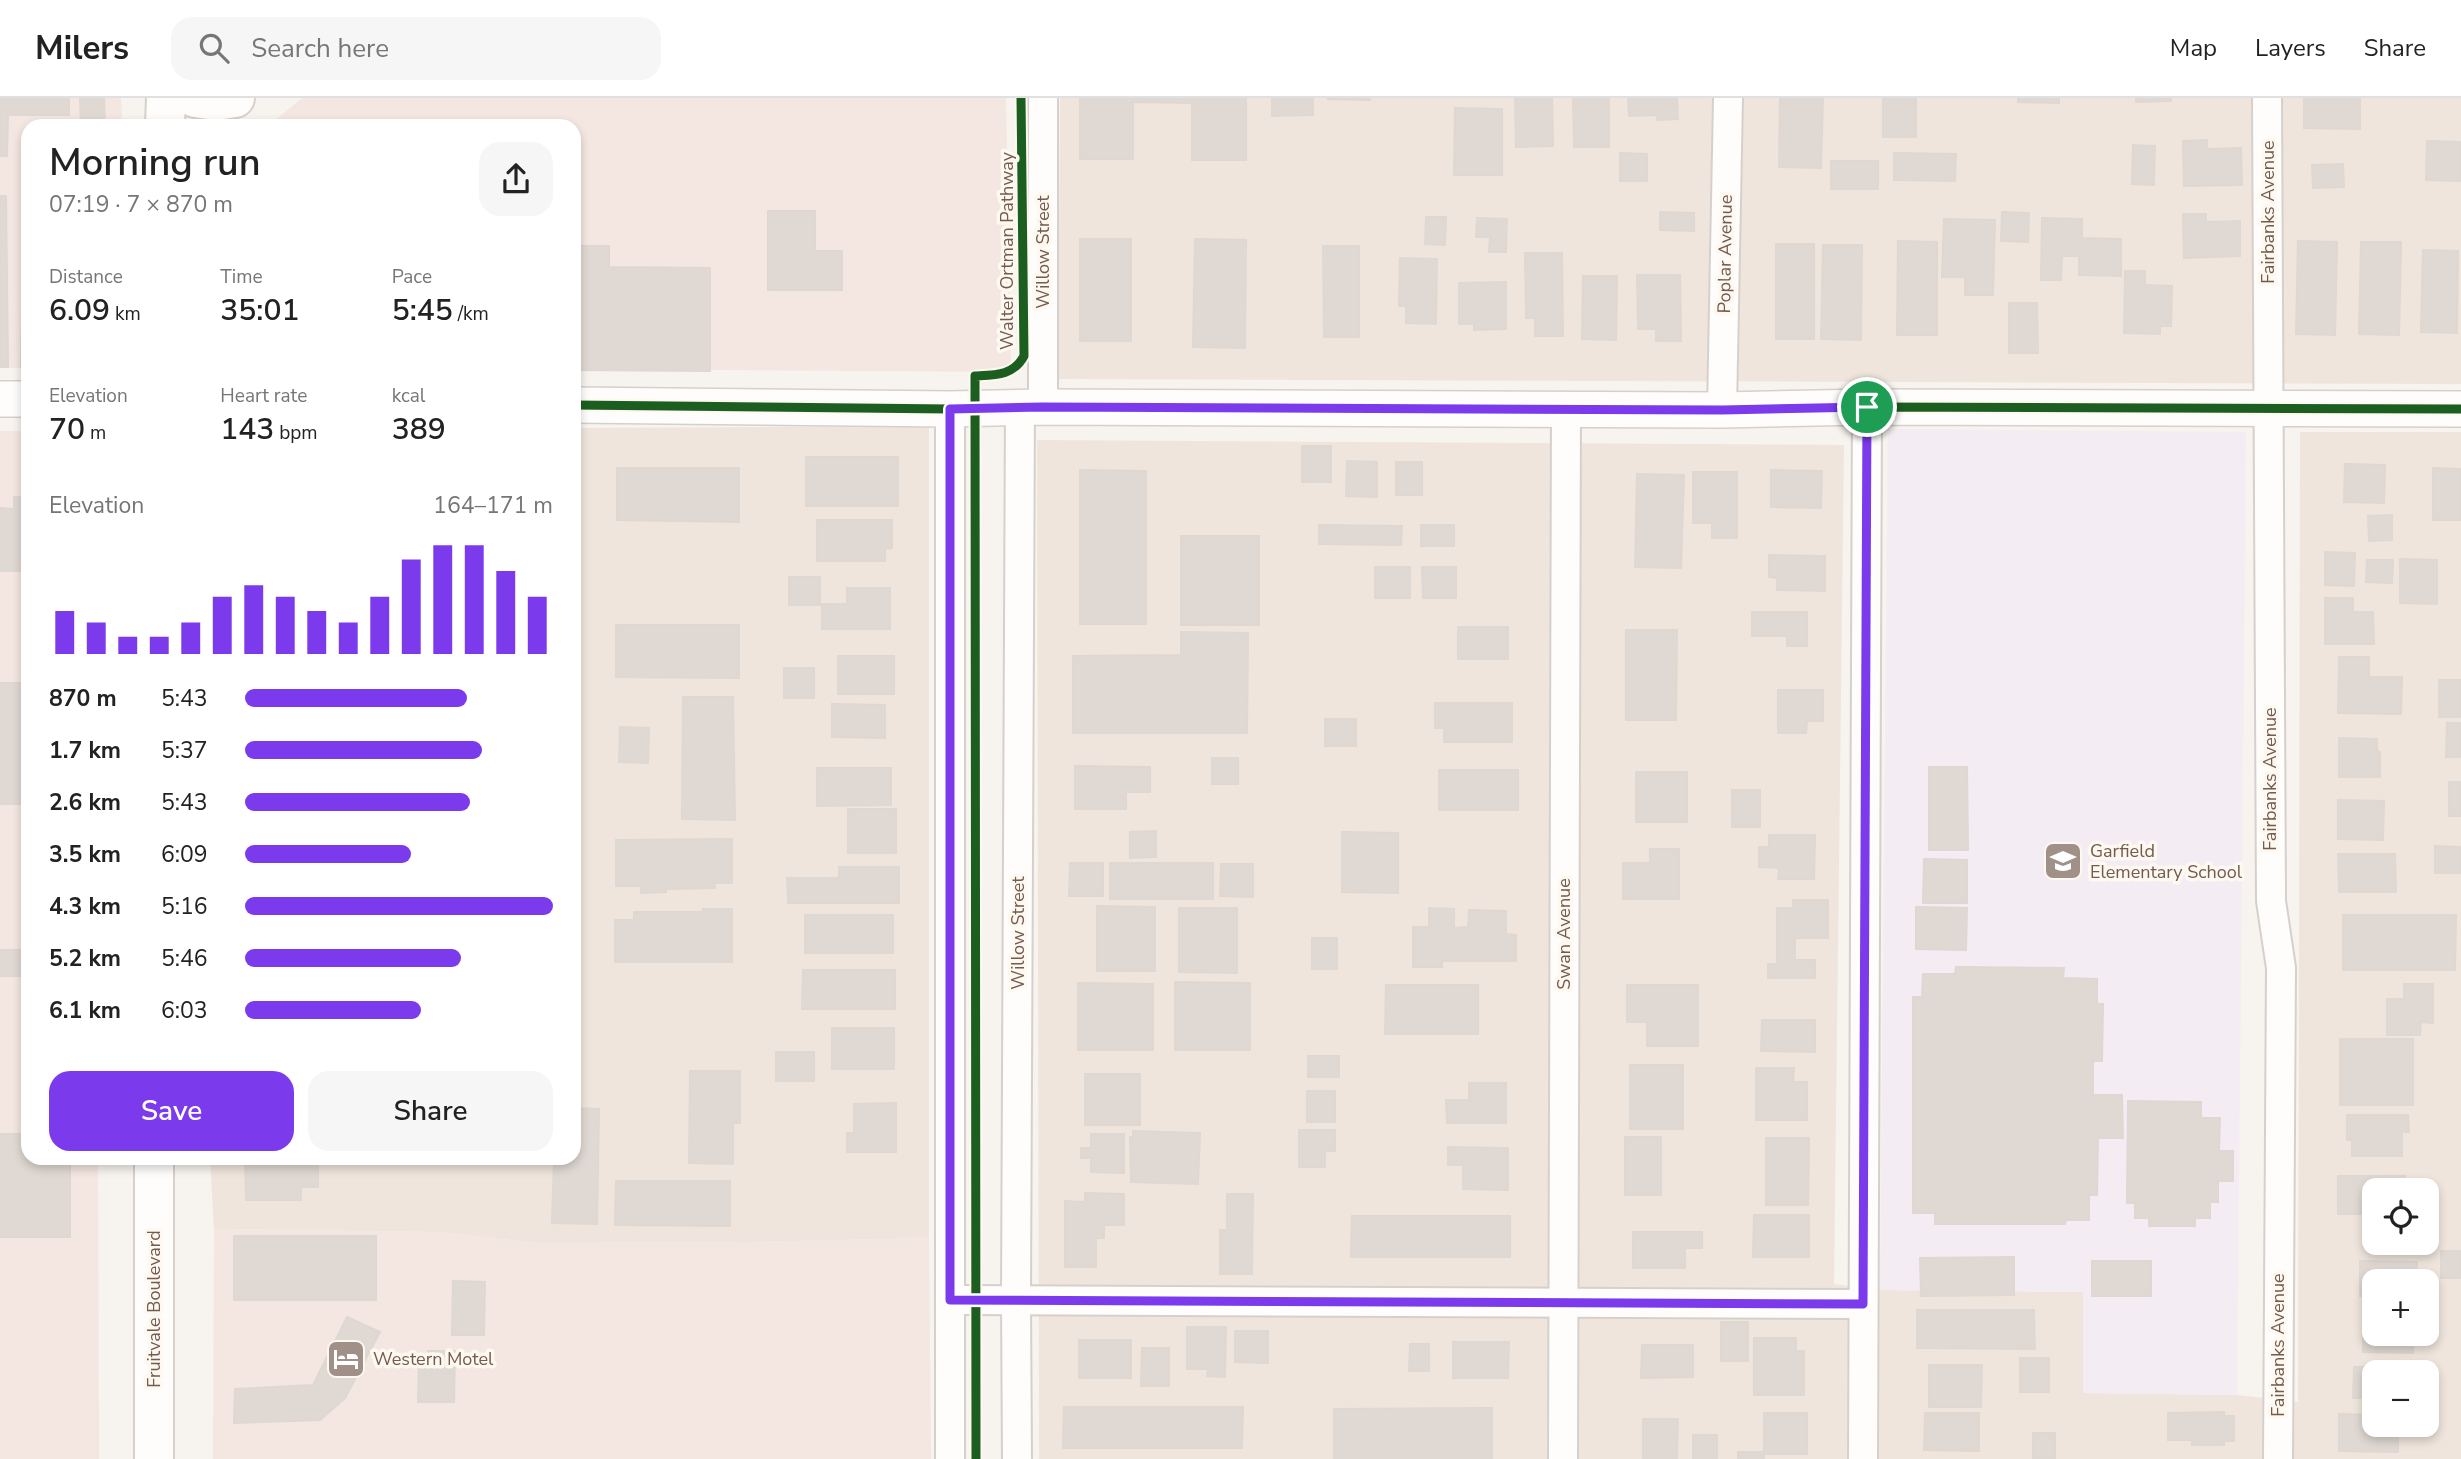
<!DOCTYPE html>
<meta charset="utf-8">
<style>
:root{--surface:#fff;--page:#f6f6f6;--text:#222;--muted:#767676;--line:#e0e0e0;--accent:#7c3aed}
body{margin:0;font-family:"Nunito Sans",sans-serif;background:var(--page);color:var(--text);height:100vh;display:flex;flex-direction:column;font-size:26px;white-space:nowrap}
*{box-sizing:border-box;margin:0}
p{font-size:23px;color:var(--muted)}
.icon{flex:none;width:38px;height:38px;fill:none;stroke:currentColor;stroke-width:2;stroke-linecap:round;stroke-linejoin:round}
.map{position:relative;flex:1;overflow:hidden}
.details{position:absolute;left:21px;top:21px;width:560px;height:1046px;display:flex;flex-direction:column;background:var(--surface);border-radius:21px;box-shadow:0 4px 10px #0003}
.details>*{flex:none}
.controls{position:absolute;left:2362px;top:1080px;display:grid;gap:14px}
.controls a{display:grid;place-items:center;width:77px;height:77px;border-radius:14px;background:var(--surface);box-shadow:0 4px 10px #0003;font-size:35px}
.pin{position:absolute;display:grid;place-items:center;width:60px;height:60px;color:#fff;margin:-30px;border:4px solid #fff;border-radius:50%;box-shadow:0 2px 7px #0007}
.round{display:grid;place-items:center;flex:none;width:74px;height:74px;border-radius:21px;background:var(--page)}
.overview{display:flex;align-items:center;justify-content:space-between;height:119px;padding:0 28px}
h1{font-size:38px;font-weight:600;line-height:52px}
.figures{display:grid;grid-template-columns:repeat(3,1fr);gap:10px;height:119px;padding:7px 28px}
.figures div{display:grid;align-content:center}
.figures b{font-size:30px;font-weight:600}
.figures small{font-size:19px;font-weight:400}
.figures p{font-size:19px}
.chart{height:196px;padding:14px 28px}
.chart p{display:flex;justify-content:space-between}
.chart svg{width:100%;height:126px;margin-top:7px;stroke:var(--accent);stroke-width:6}
.action{display:flex;gap:14px;margin-top:auto;padding:14px 28px}
.action a{flex:1;height:80px;border-radius:21px;background:var(--accent);color:#fff;font-size:28px;font-weight:600;line-height:80px;text-align:center}
.action a+a{background:var(--page);color:var(--text)}
ul{padding:0 28px;list-style:none;font-size:23px}
li{display:grid;grid-template-columns:112px 84px 1fr;align-items:center;height:52px}
li i{height:18px;border-radius:9px;background:var(--accent)}
header{display:flex;align-items:center;gap:42px;box-sizing:border-box;height:98px;padding:0 35px;background:var(--surface);border-bottom:2px solid var(--line)}
header strong{font-size:33px}
nav{display:flex;gap:38px;margin-inline-start:auto;font-size:24px}
.search{width:490px;height:63px;background:var(--page);display:flex;align-items:center;gap:18px;box-sizing:border-box;padding:0 24px;border-radius:21px;color:var(--muted);font-size:26px}
.map>svg:first-child{display:block}
</style>
<header>
<strong>Milers</strong>
<div class="search"><svg class="icon" aria-label="search" viewBox="0 0 24 24"><circle cx="10" cy="10" r="6"/><path d="M15 15l6 6"/></svg>Search here</div>
<nav><a>Map</a><a>Layers</a><a>Share</a></nav>
</header>
<div class="map">
<svg width="2461" height="1361" viewBox="0 0 2461 1361">
<rect width="100%" height="100%" fill="#f7f3ee"/>
<g fill="#efe5dc" fill-rule="evenodd">
<path d="M1060 0H2461V286L1058 281Z"/>
<path d="M929 328V1140L749 1144 537 1145 437 1134 214 1131 210 1061 574 1060V330Z"/>
<path d="M2300 334H2461V1361H1039L1037 342 1844 347 1834 1186 1880 1192 2084 1194 2083 1295 2237 1297 2298 1304ZM2375 1092H2427V1144H2375ZM2375 1183H2427V1236H2375ZM2375 1274H2427V1326H2375Z"/>
</g>
<g fill="#f4e6e0">
<path d="M0 0H121L122 19 119 28H28V270H0Z"/>
<path d="M302 0H1006L1011 274 574 271V28H268Z"/>
<path d="M0 333H28V1060L98 1061 99 1361H0Z"/>
<path d="M214 1131 437 1134 537 1145 749 1144 929 1140 931 1361H213Z"/>
</g>
<path fill="#f3ecf3" d="M1888 331 2246 334 2237 1297 2083 1295V1194L1880 1192Z"/>
<g fill="#e0d9d3" stroke="#dfd7d1" stroke-width="2">
<path d="M0 0H69V17H8L7 58H0Z"/>
<path d="M80 0H104L105 27 81 28Z"/>
<path d="M1080 0H1246V62H1192V5L1133 4V61H1080Z"/>
<path d="M1272 0H1313V17L1272 18Z"/>
<path d="M1328 0H1370V2L1328 1Z"/>
<path d="M1515 0H1552L1553 48 1516 49Z"/>
<path d="M1573 0H1609V49H1574Z"/>
<path d="M1628 0H1677L1678 21 1657 22V17L1629 18Z"/>
<path d="M1780 0H1823L1821 70 1779 69Z"/>
<rect x="1883" y="0" width="33" height="39"/>
<path d="M2018 0H2059V5L2018 4Z"/>
<path d="M2136 0H2171V3L2136 4Z"/>
<path d="M2304 0H2360V31L2304 30Z"/>
<path d="M1455 10 1502 11V77H1454Z"/>
<path d="M2207 42V51L2241 50 2242 87 2184 88 2183 43Z"/>
<path d="M2427 43 2461 44V83L2426 82Z"/>
<path d="M2133 47 2155 48 2154 87 2132 86Z"/>
<path d="M1620 55 1647 56V83H1620Z"/>
<path d="M1894 55 1956 56 1955 83 1894 82Z"/>
<rect x="1831" y="63" width="47" height="28"/>
<path d="M2343 66 2344 89 2313 90 2312 67Z"/>
<path d="M0 98H6L8 269H0Z"/>
<path d="M768 113H815V153H842V192H768Z"/>
<path d="M1660 114 1694 115V133L1660 132Z"/>
<path d="M2002 114 2029 115 2028 144 2001 143Z"/>
<path d="M2183 116H2206V124L2240 123V158L2184 160Z"/>
<path d="M1426 119H1446L1445 147 1425 146Z"/>
<path d="M1477 120 1507 121 1506 154H1489L1490 139H1476Z"/>
<path d="M2042 120 2082 121V140L2121 141V178L2079 177V158H2062L2061 182H2041Z"/>
<path d="M1944 121 1995 122 1993 197H1965V179H1942Z"/>
<rect x="1080" y="141" width="51" height="102"/>
<path d="M1195 141 1246 142 1245 250 1193 249Z"/>
<path d="M1898 143 1937 144V237H1897Z"/>
<path d="M2298 143 2337 144 2335 237 2296 236Z"/>
<path d="M2361 144H2401L2399 237 2359 236Z"/>
<rect x="1776" y="146" width="38" height="95"/>
<path d="M1823 147H1862L1861 242 1821 241Z"/>
<path d="M574 148H609V169L710 170V273L574 272Z"/>
<path d="M1323 148H1359V239H1324Z"/>
<path d="M2423 152 2458 153 2457 235 2421 234Z"/>
<path d="M1525 155H1562L1563 238H1535V220H1526Z"/>
<path d="M1400 160 1437 161 1436 226 1406 225V208H1399Z"/>
<path d="M2125 173H2145V187L2172 188 2171 228H2160V236L2124 235Z"/>
<path d="M1637 177H1680L1681 243H1656V231H1638Z"/>
<path d="M1583 178H1617L1616 242 1582 241Z"/>
<path d="M1506 184V231L1474 232V226H1459V185Z"/>
<path d="M2009 205H2037L2038 255H2009Z"/>
<path d="M22 213 28 214V269H21Z"/>
<rect x="1302" y="348" width="29" height="36"/>
<rect x="806" y="359" width="92" height="49"/>
<path d="M1347 363 1377 364V399L1346 398Z"/>
<rect x="1396" y="364" width="26" height="33"/>
<path d="M2345 366 2385 367 2384 405 2344 404Z"/>
<path d="M617 370H739V424L617 422Z"/>
<path d="M2433 370 2461 371V422H2433Z"/>
<path d="M1080 372 1146 373V526H1080Z"/>
<path d="M1771 372 1822 373 1821 410 1771 409Z"/>
<path d="M1693 374H1737V440H1712V425H1693Z"/>
<path d="M1637 376 1684 377 1681 470 1635 469Z"/>
<path d="M14 399H28V473H0V410L14 411Z"/>
<path d="M2392 417V442L2369 443 2368 418Z"/>
<path d="M817 422H892V450L885 451V463H817Z"/>
<path d="M1319 427 1402 428 1401 447 1319 446Z"/>
<rect x="1421" y="427" width="33" height="21"/>
<rect x="1181" y="438" width="78" height="89"/>
<path d="M2325 454 2355 455 2354 488 2325 487Z"/>
<path d="M1769 457 1825 458V493L1777 492V480L1769 479Z"/>
<path d="M2400 461 2437 462V506L2400 505Z"/>
<path d="M2367 462H2393L2392 485 2366 484Z"/>
<rect x="1375" y="469" width="35" height="31"/>
<path d="M1422 469H1456V500H1423Z"/>
<rect x="789" y="479" width="31" height="28"/>
<path d="M847 490H890V531H822V506H847Z"/>
<path d="M2325 500H2353V514H2373L2374 546H2325Z"/>
<path d="M1752 514H1807V548H1787V538H1752Z"/>
<path d="M23 525H28V706H0V585H23Z"/>
<path d="M616 527H739V580L616 579Z"/>
<rect x="1458" y="529" width="50" height="32"/>
<path d="M1626 532H1677L1676 622H1626Z"/>
<path d="M1181 534 1248 535 1247 635H1073V558L1181 557Z"/>
<rect x="838" y="558" width="56" height="38"/>
<path d="M2339 559H2369V579H2402L2401 616 2338 615Z"/>
<rect x="784" y="570" width="30" height="30"/>
<rect x="2439" y="582" width="22" height="37"/>
<path d="M1778 592H1823V623H1807L1806 635H1778Z"/>
<path d="M683 599H733L735 722 682 721Z"/>
<path d="M1435 605H1512V644H1444V630H1435Z"/>
<path d="M832 606 885 607V640L832 639Z"/>
<rect x="1325" y="621" width="31" height="27"/>
<path d="M2447 625H2461V659H2446Z"/>
<path d="M620 629 649 630 648 665 619 664Z"/>
<path d="M2339 640 2377 641V653L2380 654V679H2339Z"/>
<rect x="1212" y="660" width="26" height="26"/>
<path d="M1075 668 1150 669V694H1126V711H1075Z"/>
<path d="M1929 669H1967L1968 752H1929Z"/>
<path d="M817 670H891V707L817 708Z"/>
<rect x="1439" y="672" width="79" height="40"/>
<rect x="1636" y="674" width="51" height="50"/>
<rect x="2449" y="684" width="12" height="34"/>
<rect x="1732" y="692" width="28" height="37"/>
<path d="M2338 702 2384 703 2383 742 2338 741Z"/>
<rect x="848" y="711" width="48" height="44"/>
<path d="M1156 733V759L1130 760V734Z"/>
<path d="M1342 734 1398 735V795L1342 794Z"/>
<path d="M1769 737H1815L1814 781H1778L1779 770 1759 769V749H1769Z"/>
<path d="M732 741V785H715V790L666 791V794L641 795V788H616V742Z"/>
<path d="M2435 748 2461 749V775H2435Z"/>
<path d="M1650 751H1679V801H1623V765H1650Z"/>
<path d="M2338 756H2395L2396 794H2339Z"/>
<path d="M1924 761 1967 762V805H1923Z"/>
<path d="M1070 765H1103V798H1069Z"/>
<rect x="1110" y="765" width="103" height="36"/>
<path d="M1221 766H1253V799L1220 798Z"/>
<path d="M839 769H899V805H788L787 780H839Z"/>
<path d="M1793 802H1828V840H1795V862H1815V880H1768V866H1777V810H1793Z"/>
<path d="M1097 808 1155 809V873H1097Z"/>
<path d="M1916 809 1967 810 1966 852 1916 851Z"/>
<path d="M1179 810H1237V875L1179 874Z"/>
<path d="M1429 810 1454 811V830L1468 829 1469 812 1506 813V836L1516 837V863H1442V869H1413V829H1429Z"/>
<path d="M703 811H732V864H615V822H634V814H703Z"/>
<rect x="805" y="817" width="88" height="38"/>
<path d="M2343 817H2456L2455 872H2343Z"/>
<rect x="1312" y="840" width="25" height="31"/>
<rect x="0" y="852" width="28" height="26"/>
<path d="M1956 869 2064 870 2063 880 2097 881V906H2103L2102 963H2093V997H2122L2123 1040H2098L2097 1097H2089V1122H2066L2065 1126H1935V1115H1913V899H1922L1923 876H1955Z"/>
<path d="M803 872H895V911H802Z"/>
<path d="M1175 884 1250 885V952H1175Z"/>
<path d="M1078 885 1153 886V952H1078Z"/>
<path d="M2404 886H2433V925L2421 924 2420 937H2387V901H2404Z"/>
<path d="M1386 887H1478V936H1385Z"/>
<path d="M1627 887H1698V948H1647V924H1627Z"/>
<path d="M1762 922H1815V954L1761 953Z"/>
<rect x="832" y="930" width="62" height="41"/>
<rect x="2340" y="941" width="73" height="66"/>
<rect x="776" y="954" width="38" height="29"/>
<rect x="1308" y="958" width="31" height="21"/>
<rect x="1630" y="967" width="53" height="64"/>
<path d="M1756 970H1794L1793 984H1807V1022H1756Z"/>
<path d="M690 973H740V1025H733V1066L689 1065Z"/>
<rect x="1085" y="976" width="55" height="51"/>
<path d="M1469 985H1506V1025H1447L1446 1002H1469Z"/>
<rect x="1307" y="993" width="28" height="31"/>
<path d="M2128 1003 2201 1004V1020H2220L2219 1053H2233V1083H2218V1104H2210V1120H2195V1128H2149V1120H2135V1105H2127Z"/>
<path d="M896 1005V1054H847V1035H854V1006Z"/>
<path d="M574 1010 599 1011 597 1126 552 1125 554 1060H574Z"/>
<path d="M2347 1017H2408L2409 1034H2402V1058H2352V1042H2347Z"/>
<path d="M1299 1032H1335V1053H1325V1069H1299Z"/>
<path d="M1133 1033 1200 1035 1198 1086 1131 1084 1130 1039H1133Z"/>
<path d="M0 1036H28V1060L70 1061V1139H0Z"/>
<path d="M1091 1036H1124V1075L1091 1074V1060H1081V1050H1091Z"/>
<rect x="1625" y="1039" width="36" height="58"/>
<path d="M1766 1040H1809L1808 1107H1766Z"/>
<path d="M1448 1049 1508 1050V1092L1463 1091V1067H1448Z"/>
<path d="M318 1062V1089H301V1102H246L245 1063Z"/>
<path d="M2338 1078H2405V1092H2375V1116H2338Z"/>
<path d="M616 1083H730V1128L615 1127Z"/>
<path d="M1085 1095 1124 1096V1127H1104V1140H1096V1169H1065V1103L1085 1104Z"/>
<path d="M1227 1096H1253L1252 1176H1220V1132H1227Z"/>
<path d="M1754 1117H1809V1159H1753Z"/>
<path d="M1352 1118H1510V1159H1351Z"/>
<path d="M1633 1134H1702V1150H1685V1170H1633Z"/>
<rect x="234" y="1138" width="142" height="64"/>
<rect x="2441" y="1153" width="20" height="27"/>
<path d="M2014 1159V1197L1921 1198 1920 1160Z"/>
<rect x="2092" y="1163" width="59" height="35"/>
<path d="M2360 1163 2417 1164 2416 1183H2375V1198H2360Z"/>
<path d="M453 1183 485 1184 484 1237H452Z"/>
<path d="M1917 1212H2034L2035 1251 1917 1250Z"/>
<path d="M347 1219 380 1234 345 1300 320 1322 234 1325 235 1291 313 1287Z"/>
<path d="M2363 1219H2375V1236H2414L2413 1255 2363 1254Z"/>
<rect x="1721" y="1224" width="27" height="39"/>
<path d="M1187 1229H1226L1225 1279 1207 1278 1208 1271H1187Z"/>
<path d="M1235 1233H1268V1265L1235 1264Z"/>
<path d="M1754 1240H1796V1253H1804V1297H1754Z"/>
<rect x="1079" y="1242" width="52" height="38"/>
<path d="M1453 1244H1509L1508 1280H1453Z"/>
<path d="M1410 1246H1429V1273H1409Z"/>
<path d="M1642 1247H1693V1279L1641 1280Z"/>
<path d="M1142 1250H1169V1288H1141Z"/>
<path d="M428 1253H455L454 1304H418L419 1262H428Z"/>
<rect x="2020" y="1260" width="29" height="34"/>
<path d="M1929 1267H1982L1981 1309H1929Z"/>
<path d="M2436 1268 2435 1300H2427V1274H2375V1300H2353L2354 1269Z"/>
<path d="M1064 1309H1243L1242 1350H1063Z"/>
<path d="M1492 1310V1361H1334V1311Z"/>
<path d="M2224 1314V1318H2234V1343H2224V1347H2192V1342H2168V1315Z"/>
<rect x="1764" y="1315" width="43" height="41"/>
<path d="M1925 1315H1979V1353L1924 1352Z"/>
<path d="M2339 1316 2375 1317V1326H2398V1354L2339 1353Z"/>
<path d="M1643 1321H1678L1677 1361H1643Z"/>
<rect x="2033" y="1335" width="22" height="25"/>
<rect x="1693" y="1337" width="24" height="24"/>
<rect x="1738" y="1354" width="26" height="7"/>
</g>
<g fill="none" stroke-linecap="round" stroke-linejoin="round">
<defs>
<g id="minor">
<path d="M2267 0 2271 803 2281 870 2278 1361"/>
<path d="M1043 309V0"/>
<path d="M950 311V1361"/>
<path d="M1722 312 1728 0"/>
<path d="M950 1202 1863 1206"/>
<path d="M1017 1361 1016 1202 1020 309"/>
<path d="M1563 1361 1566 311"/>
<path d="M1863 1361 1867 309"/>
</g>
<g id="tertiary">
<path d="M0 301H28"/>
<path d="M574 307 950 311 1043 309 1722 312 1867 309 2461 311"/>
</g>
<g id="secondary">
<path d="M195 0 216 3 235 0"/>
<path d="M165 28 166 0"/>
<path d="M154 1361V1060"/>
</g>
</defs>
<use href="#minor" stroke="#d6d0cc" stroke-width="32"/>
<use href="#tertiary" stroke="#d6d0cc" stroke-width="38"/>
<use href="#secondary" stroke="#d7d0cb" stroke-width="42"/>
<use href="#minor" stroke="#fefdfc" stroke-width="28"/>
<use href="#tertiary" stroke="#fefdfc" stroke-width="35"/>
<use href="#secondary" stroke="#fefdfc" stroke-width="38"/>
<defs>
<g id="cycleway">
<path d="M574 307 950 311 1043 309 1722 312 1867 309 2461 311"/>
<path d="M976 1361 975 278C995 277 1013 278 1024 258L1021 0"/>
</g>
</defs>
<use href="#cycleway" stroke="#fdf8f0" stroke-width="13"/>
<use href="#cycleway" stroke="#1b5e20" stroke-width="9"/>
</g>
<g fill="none" stroke-linecap="round" stroke-linejoin="round">
<defs>
<path id="route" d="M1043 309 1722 312 1867 309 1863 1206 950 1202V311Z"/>
</defs>
<use href="#route" stroke="#fff" stroke-width="14"/>
<use href="#route" stroke="#7c3aed" stroke-width="9"/>
</g>
<defs>
<symbol id="school-square" viewBox="-11 -11 22 22"><rect x="-9" y="-9" width="18" height="18" rx="4" fill="#a19087" stroke="#fdf8f0"/><path d="M0-5L7-2L0 1L-7-2ZM-4 1L0 2.5L4 1V4Q0 6-4 4Z" fill="#fff"/></symbol>
<symbol id="hotel-square" viewBox="-11 -11 22 22"><rect x="-9" y="-9" width="18" height="18" rx="4" fill="#a19087" stroke="#fdf8f0"/><path d="M-6-4.5h1.5V1H6V5H4.5V3h-9V5H-6ZM-4 0a1.8 1.8 0 1 1 3.6 0ZM.5 0V-2.5h3Q6-2.5 6 0Z" fill="#fff"/></symbol>
</defs>
<g fill-rule="evenodd">
<use href="#school-square" x="2041" y="741" width="44" height="44"/>
<use href="#hotel-square" x="324" y="1239" width="44" height="44"/>
</g>
<g text-anchor="middle" stroke-width="7" stroke-linejoin="round" paint-order="stroke">
<g font-size="18" fill="#735b4f" stroke="#fdf8f0">
<text transform="translate(2268 114) rotate(-90)" y="6">Fairbanks Avenue</text>
<text transform="translate(1007 153) rotate(-90)" y="6">Walter Ortman Pathway</text>
<text transform="translate(1043 154) rotate(-90)" y="6">Willow Street</text>
<text transform="translate(1725 156) rotate(-89)" y="6">Poplar Avenue</text>
<text transform="translate(2270 681) rotate(-90)" y="6">Fairbanks Avenue</text>
<text transform="translate(1018 835) rotate(-90)" y="6">Willow Street</text>
<text transform="translate(1564 836) rotate(-90)" y="6">Swan Avenue</text>
<text transform="translate(154 1211) rotate(-90)" y="6">Fruitvale Boulevard</text>
<text transform="translate(2278 1247) rotate(-90)" y="6">Fairbanks Avenue</text>
</g>
<g font-size="18" fill="#735b4f" stroke="#fdf8f0" text-anchor="start">
<text x="2090" y="759">Garfield<tspan x="2090" dy="21">Elementary School</tspan></text>
<text x="373" y="1267">Western Motel</text>
</g>
</g>
</svg>
<div class="controls">
<a><svg class="icon" aria-label="locate" viewBox="0 0 24 24"><circle cx="12" cy="12" r="6"/><path d="M12 2v4M12 18v4M2 12h4M18 12h4"/></svg></a>
<a>+</a>
<a>−</a>
</div>
<div class="pin" style="left:1867px;top:309px;background:#1e9e55"><svg class="icon" aria-label="arrive" viewBox="0 0 24 24"><path d="M6 21V4h12l-3 4 3 4H6"/></svg></div>
<section class="details">
<div class="overview"><div><h1>Morning run</h1><p>07:19 · 7 × 870 m</p></div><a class="round"><svg class="icon" aria-label="share" viewBox="0 0 24 24"><path d="M12 15V3M7 8l5-5 5 5M5 13v7h14v-7"/></svg></a></div>
<div class="figures">
<div><p>Distance</p><b>6.09<small> km</small></b></div>
<div><p>Time</p><b>35:01</b></div>
<div><p>Pace</p><b>5:45<small> /km</small></b></div>
</div>
<div class="figures">
<div><p>Elevation</p><b>70<small> m</small></b></div>
<div><p>Heart rate</p><b>143<small> bpm</small></b></div>
<div><p>kcal</p><b>389</b></div>
</div>
<div class="chart"><p><span>Elevation</span>164–171 m</p>
<svg viewBox="0 0 160 44" preserveAspectRatio="none"><path d="M5 44V29M15 44V33M25 44V38M35 44V38M45 44V33M55 44V24M65 44V20M75 44V24M85 44V29M95 44V33M105 44V24M115 44V11M125 44V6M135 44V6M145 44V15M155 44V24"/></svg>
</div>
<ul>
<li><b>870 m</b>5:43<i style="width:72%"></i></li>
<li><b>1.7 km</b>5:37<i style="width:77%"></i></li>
<li><b>2.6 km</b>5:43<i style="width:73%"></i></li>
<li><b>3.5 km</b>6:09<i style="width:54%"></i></li>
<li><b>4.3 km</b>5:16<i style="width:100%"></i></li>
<li><b>5.2 km</b>5:46<i style="width:70%"></i></li>
<li><b>6.1 km</b>6:03<i style="width:57%"></i></li>
</ul>
<div class="action"><a>Save</a><a>Share</a></div>
</section>
</div>
